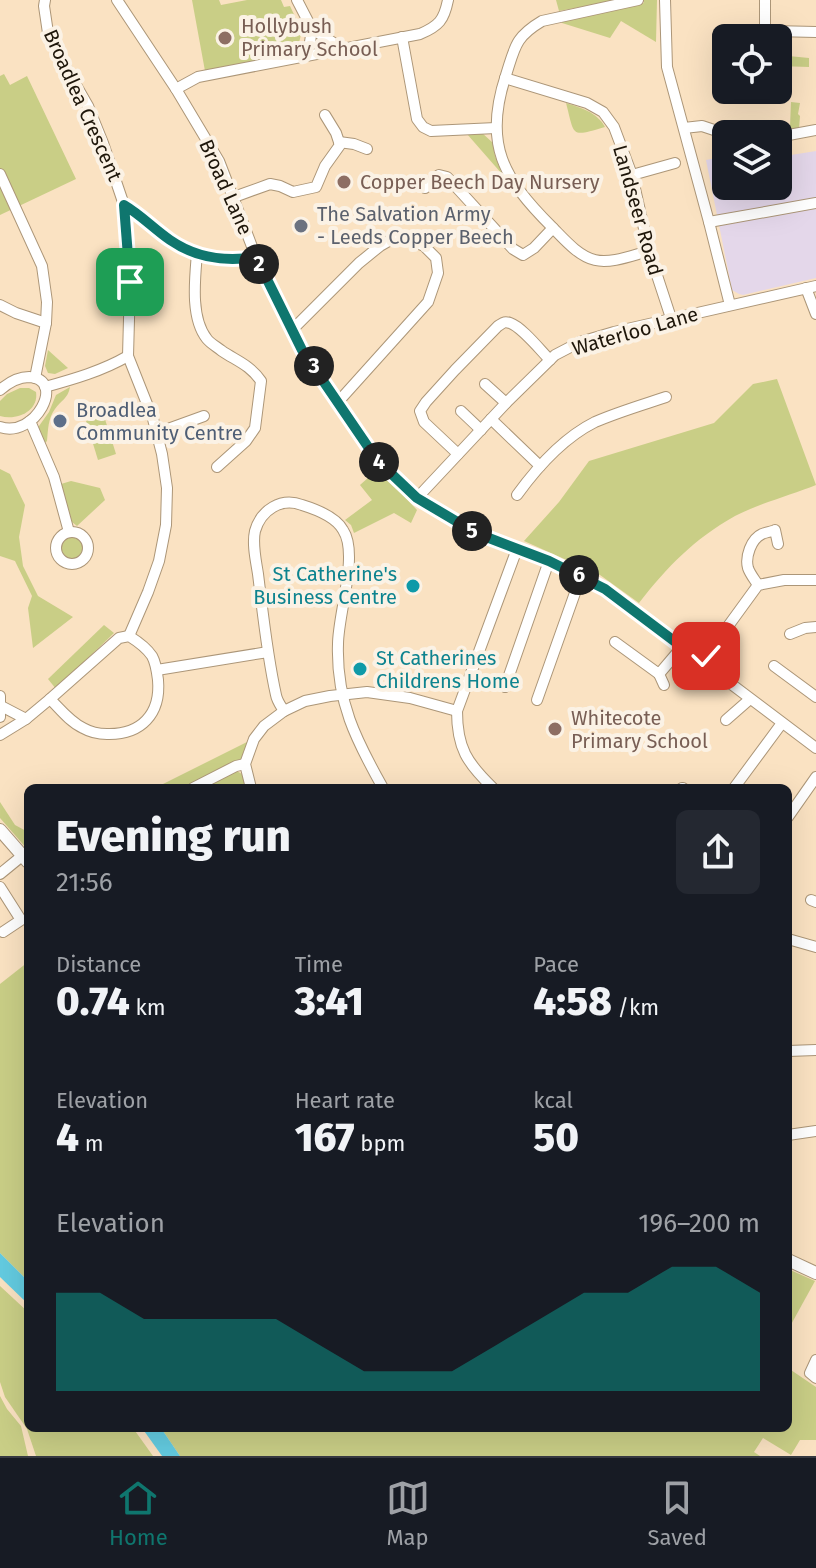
<!DOCTYPE html>
<meta charset="utf-8">
<style>
:root{--surface:#171b24;--page:#242831;--text:#f1f3f6;--muted:#9ea1a6;--line:#363941;--accent:#0f766e}
body{margin:0;font-family:"Fira Sans",sans-serif;background:var(--page);color:var(--text);height:100vh;display:flex;flex-direction:column;font-size:30px;white-space:nowrap}
*{box-sizing:border-box;margin:0}
p{font-size:26px;color:var(--muted)}
.icon{flex:none;width:44px;height:44px;fill:none;stroke:currentColor;stroke-width:2;stroke-linecap:round;stroke-linejoin:round}
.map{position:relative;flex:1;overflow:hidden}
.details{position:absolute;left:24px;top:784px;width:768px;height:648px;display:flex;flex-direction:column;background:var(--surface);border-radius:12px;box-shadow:0 8px 32px #0002}
.details>*{flex:none}
.controls{position:absolute;left:712px;top:24px;display:grid;gap:16px}
.controls a{display:grid;place-items:center;width:80px;height:80px;border-radius:12px;background:var(--surface);box-shadow:0 8px 32px #0002;font-size:40px}
.pin{position:absolute;display:grid;place-items:center;width:68px;height:68px;color:#fff;margin:-34px;border-radius:16px;box-shadow:0 4px 12px #0006}
.km{position:absolute;width:40px;height:40px;margin:-20px;border-radius:50%;background:#222;color:#fff;font-size:22px;line-height:40px;text-align:center}
.round{display:grid;place-items:center;flex:none;width:84px;height:84px;border-radius:12px;background:var(--page)}
.headline{display:flex;align-items:center;justify-content:space-between;height:136px;padding:0 32px}
h1{font-size:44px;font-weight:800;line-height:60px}
.metrics{display:grid;grid-template-columns:repeat(3,1fr);gap:12px;height:136px;padding:8px 32px}
.metrics div{display:grid;align-content:center}
.metrics b{font-size:40px;font-weight:800}
.metrics small{font-size:22px;font-weight:400}
.metrics p{font-size:22px}
.chart{height:224px;padding:16px 32px}
.chart p{display:flex;justify-content:space-between}
.chart svg{width:100%;height:144px;margin-top:8px;fill:var(--accent);opacity:.7}
.dock{display:flex;justify-content:space-around;align-items:center;height:112px;border-top:2px solid var(--line);background:var(--surface);font-size:22px;color:var(--muted)}
.dock a{display:grid;justify-items:center;gap:4px}
.dock .on{color:var(--accent)}
.map>svg:first-child{display:block}
</style>
<div class="map">
<svg width="816" height="1456" viewBox="0 0 816 1456">
<rect width="100%" height="100%" fill="#fae2c2"/>
<path fill="#e4d7ea" d="M788 144 791 155 816 151V278L743 295 739 294 732 290 706 160 726 156V186H778V146Z"/>
<g fill="#c9ce86">
<path d="M192 0H219L221 5 247 0H281L284 7 290 6C299 26 307 33 293 53L205 71Z"/>
<path d="M556 0H612V1L559 11Z"/>
<path d="M643 0H657L656 42 621 21 610 38 562 23V20L644 3Z"/>
<path d="M778 55 809 58V67L778 66Z"/>
<path d="M4 74 10 85 27 76 76 179 0 215V76Z"/>
<path d="M791 102 800 103 798 114 800 116 799 129 792 130 790 127Z"/>
<path d="M566 103C581 108 597 112 605 127 570 137 575 137 566 103Z"/>
<path d="M481 132 493 143 495 156 502 174 467 134Z"/>
<path d="M48 350 68 368 55 374 48 373 45 366Z"/>
<path d="M777 379 816 485C791 495 758 504 735 516 693 540 668 566 639 603L600 575 524 541 559 502 589 461 714 423 753 384Z"/>
<path d="M70 387C68 399 61 400 55 409 48 418 48 430 47 441L44 444 38 431 39 426 49 412 56 395Z"/>
<path d="M20 388H29L36 392C39 411 17 421 0 416V401L7 394Z"/>
<path d="M104 416 116 454 98 460 86 421Z"/>
<path d="M0 469 10 474 25 505 19 537 23 566 38 596 73 617 33 648 28 608 32 596 15 561 0 556Z"/>
<path d="M378 469 417 510 411 523 394 513 354 533 351 525 345 520 372 500 360 485Z"/>
<path d="M71 481 100 488 105 500 77 526 72 522 61 484Z"/>
<circle cx="73" cy="548" r="14"/>
<path d="M104 625 114 633 56 689 48 679Z"/>
<path d="M251 740 242 759 187 788H155Z"/>
<path d="M235 771C244 772 245 780 247 788L234 784 226 788H200Z"/>
<path d="M0 802 15 825 28 832V850L0 818Z"/>
<path d="M28 962V1281L0 1253V984Z"/>
<path d="M788 1269 815 1281 788 1330Z"/>
<path d="M0 1286 28 1312V1428H133L153 1456H36L27 1429 5 1397 0 1382Z"/>
<path d="M788 1368 816 1387V1440H800L791 1455 763 1438 754 1452 760 1456H180L161 1428H788Z"/>
<path d="M0 1396 7 1409 21 1426 28 1456H0Z"/>
</g>
<g fill="#63cbe0">
<path d="M0 1253 28 1281V1304L0 1277Z"/>
<path d="M142 1428H161L180 1456H162Z"/>
</g>
<g fill="none" stroke-linecap="round" stroke-linejoin="round">
<defs>
<g id="minor">
<path d="M45 0 44 6 48 33 61 59 88 106 103 143 124 205 130 282 128 356 153 419 162 454 167 488 166 525 159 561 148 592 129 636"/>
<path d="M117 0 176 89 219 161 256 257 302 350 377 460 417 498 476 533 549 561 605 589 816 748"/>
<path d="M297 0 312 29"/>
<path d="M638 0 542 21C515 37 515 47 506 75 483 144 503 178 552 227 564 239 578 256 595 260 611 264 633 255 649 251"/>
<path d="M665 0 667 67 709 222 730 305"/>
<path d="M732 30 816 32"/>
<path d="M765 31V0"/>
<path d="M402 37 417 119 423 127 431 131 496 128"/>
<path d="M305 56 310 42 312 29 343 49"/>
<path d="M505 78 587 103 603 112 614 127 632 175 649 251 671 318"/>
<path d="M176 89 198 77 420 34C439 26 444 20 448 0"/>
<path d="M684 128 702 126 726 134"/>
<path d="M778 137 816 130"/>
<path d="M339 142 354 144 367 149"/>
<path d="M0 174 42 266 47 302 46 323 35 378"/>
<path d="M632 175 675 163"/>
<path d="M425 188 439 175 447 177 513 249 523 255 534 248 553 228"/>
<path d="M234 197 270 184 280 186 293 192 316 187 325 166 340 145 336 133 325 115"/>
<path d="M124 205C141 215 154 229 170 240 196 258 225 262 256 257"/>
<path d="M709 222 816 203"/>
<path d="M197 253C195 278 190 318 207 339 210 343 217 347 222 351 237 361 250 365 261 381L255 428 246 441 217 467"/>
<path d="M806 288 816 314"/>
<path d="M0 305 16 313 46 323"/>
<path d="M292 330 359 263 380 246 394 238 408 239 424 246 436 258 438 273 428 302 338 402"/>
<path d="M485 384 506 403"/>
<path d="M45 387C74 379 102 371 128 356"/>
<path d="M0 390C8 383 18 377 29 377 67 379 35 439 0 427"/>
<path d="M461 411 481 430"/>
<path d="M491 419 540 466"/>
<path d="M30 421 54 477 69 532"/>
<path d="M157 433 204 416"/>
<path d="M458 454 424 422 420 411 426 402 455 370 498 326C503 323 504 321 510 323 522 327 541 351 550 360"/>
<path d="M517 495C538 466 563 438 595 422 618 412 642 405 666 397"/>
<path d="M417 498 506 403 555 355 580 342 614 332 816 286"/>
<circle cx="72" cy="548" r="16"/>
<path d="M758 585C755 580 750 574 748 568 745 557 751 539 762 534 763 533 774 531 775 530L778 544"/>
<path d="M790 634 805 628 816 627"/>
<path d="M129 636C137 641 146 647 152 656 156 663 157 672 158 680 161 714 141 735 107 734 99 734 90 732 83 728 70 722 60 709 50 699L119 638Z"/>
<path d="M615 642 659 674 682 647"/>
<path d="M702 662 758 585 784 580H816"/>
<path d="M774 666 816 697"/>
<path d="M157 670 268 652"/>
<path d="M659 674 664 685"/>
<path d="M505 687 549 561"/>
<path d="M0 696V717"/>
<path d="M537 700 581 576"/>
<path d="M1 706 26 719"/>
<path d="M284 711C281 706 277 701 276 695 267 655 263 614 258 574 256 561 252 544 255 531 261 510 281 497 302 505 315 509 336 517 343 530 359 554 338 614 338 644 336 701 356 740 383 788"/>
<path d="M726 720 750 699"/>
<path d="M0 735 26 719 50 699"/>
<path d="M193 788 236 766 245 764"/>
<path d="M251 788 245 764 254 739 264 726 284 711 305 701 330 696 367 692 410 698 457 711"/>
<path d="M493 788C467 763 457 748 457 711L517 549"/>
<path d="M682 788H683"/>
<path d="M734 788 782 723"/>
<path d="M788 817 816 777"/>
<path d="M0 874 22 856"/>
<path d="M0 887 21 920 3 932"/>
<path d="M811 900 816 902"/>
<path d="M788 939 816 947"/>
<path d="M788 1051 816 1050"/>
<path d="M788 1135 816 1131"/>
<path d="M816 1360 810 1373 816 1378"/>
</g>
<g id="major">
<path d="M0 830 28 862"/>
<path d="M788 1260 816 1273"/>
</g>
</defs>
<use href="#minor" stroke="#ac9678" stroke-width="12"/>
<use href="#major" stroke="#ac9678" stroke-width="14"/>
<use href="#minor" stroke="#fff" stroke-width="10"/>
<use href="#major" stroke="#fff" stroke-width="12"/>
</g>
<g fill="none" stroke-linecap="round" stroke-linejoin="round">
<defs>
<path id="route" d="M130 282 124 205C141 215 154 229 170 240 196 258 225 262 256 257L302 350 377 460 417 498 476 533 549 561 605 589 702 662 706 656"/>
</defs>
<use href="#route" stroke="#fff" stroke-width="16"/>
<use href="#route" stroke="#0f766e" stroke-width="10"/>
</g>
<g fill="#8d6e63" stroke="#fbf2e5" stroke-width="3">
<circle cx="225" cy="38" r="8"/>
<circle cx="344" cy="182" r="8"/>
<circle cx="555" cy="729" r="8"/>
</g>
<circle fill="#6b7280" stroke="#fbf2e5" stroke-width="3" cx="301" cy="226" r="8"/>
<circle fill="#5c6f8a" stroke="#fbf2e5" stroke-width="3" cx="60" cy="421" r="8"/>
<g fill="#0f9aa8" stroke="#fbf2e5" stroke-width="3">
<circle cx="413" cy="586" r="8"/>
<circle cx="360" cy="669" r="8"/>
</g>
<g text-anchor="middle" stroke-width="8" stroke-linejoin="round" paint-order="stroke">
<g font-size="20" fill="#785e54" stroke="#fbf2e5" text-anchor="start">
<text x="241" y="33">Hollybush<tspan x="241" dy="23">Primary School</tspan></text>
<text x="360" y="189">Copper Beech Day Nursery</text>
<text x="571" y="725">Whitecote<tspan x="571" dy="23">Primary School</tspan></text>
</g>
<g font-size="20" fill="#1e160a" stroke="#fbf2e5">
<text transform="translate(83 105) rotate(66)" y="7">Broadlea Crescent</text>
<text transform="translate(226 187) rotate(66)" y="7">Broad Lane</text>
<text transform="translate(638 210) rotate(74)" y="7">Landseer Road</text>
<text transform="translate(635 331) rotate(-16)" y="7">Waterloo Lane</text>
</g>
<g font-size="20" fill="#5b616d" stroke="#fbf2e5" text-anchor="start">
<text x="317" y="221">The Salvation Army<tspan x="317" dy="23">- Leeds Copper Beech</tspan></text>
</g>
<g font-size="20" fill="#4e5e75" stroke="#fbf2e5" text-anchor="start">
<text x="76" y="417">Broadlea<tspan x="76" dy="23">Community Centre</tspan></text>
</g>
<g font-size="20" fill="#0d838f" stroke="#fbf2e5" text-anchor="end">
<text x="397" y="581">St Catherine's<tspan x="397" dy="23">Business Centre</tspan></text>
<text x="376" y="665" text-anchor="start">St Catherines<tspan x="376" dy="23">Childrens Home</tspan></text>
</g>
</g>
</svg>
<div class="controls">
<a><svg class="icon" aria-label="locate" viewBox="0 0 24 24"><circle cx="12" cy="12" r="6"/><path d="M12 2v4M12 18v4M2 12h4M18 12h4"/></svg></a>
<a><svg class="icon" aria-label="layers" viewBox="0 0 24 24"><path d="M12 4l9 5-9 5-9-5zM3 14l9 5 9-5"/></svg></a>
</div>
<div class="pin" style="left:130px;top:282px;background:#1e9e55"><svg class="icon" aria-label="arrive" viewBox="0 0 24 24"><path d="M6 21V4h12l-3 4 3 4H6"/></svg></div>
<div class="pin" style="left:706px;top:656px;background:#d93025"><svg class="icon" aria-label="check" viewBox="0 0 24 24"><path d="M5 12l5 5 9-10"/></svg></div>
<b class="km" style="left:259px;top:264px">2</b>
<b class="km" style="left:314px;top:366px">3</b>
<b class="km" style="left:379px;top:462px">4</b>
<b class="km" style="left:472px;top:531px">5</b>
<b class="km" style="left:579px;top:575px">6</b>
<section class="details">
<div class="headline"><div><h1>Evening run</h1><p>21:56</p></div><a class="round"><svg class="icon" aria-label="share" viewBox="0 0 24 24"><path d="M12 15V3M7 8l5-5 5 5M5 13v7h14v-7"/></svg></a></div>
<div class="metrics">
<div><p>Distance</p><b>0.74<small> km</small></b></div>
<div><p>Time</p><b>3:41</b></div>
<div><p>Pace</p><b>4:58<small> /km</small></b></div>
</div>
<div class="metrics">
<div><p>Elevation</p><b>4<small> m</small></b></div>
<div><p>Heart rate</p><b>167<small> bpm</small></b></div>
<div><p>kcal</p><b>50</b></div>
</div>
<div class="chart"><p><span>Elevation</span>196–200 m</p>
<svg viewBox="0 0 160 44" preserveAspectRatio="none"><path d="M0 44V14L10 14L20 22L30 22L40 22L50 22L60 30L70 38L80 38L90 38L100 30L110 22L120 14L130 14L140 6L150 6L160 14V44z"/></svg>
</div>
</section>
</div>
<nav class="dock">
<a class="on"><svg class="icon" aria-label="home" viewBox="0 0 24 24"><path d="M3 11l9-7 9 7M6 9v11h12V9"/></svg>Home</a>
<a><svg class="icon" aria-label="map" viewBox="0 0 24 24"><path d="M3 6l6-2 6 2 6-2v14l-6 2-6-2-6 2zM9 4v14M15 6v14"/></svg>Map</a>
<a><svg class="icon" aria-label="saved" viewBox="0 0 24 24"><path d="M7 4h10v16l-5-4-5 4z"/></svg>Saved</a>
</nav>
